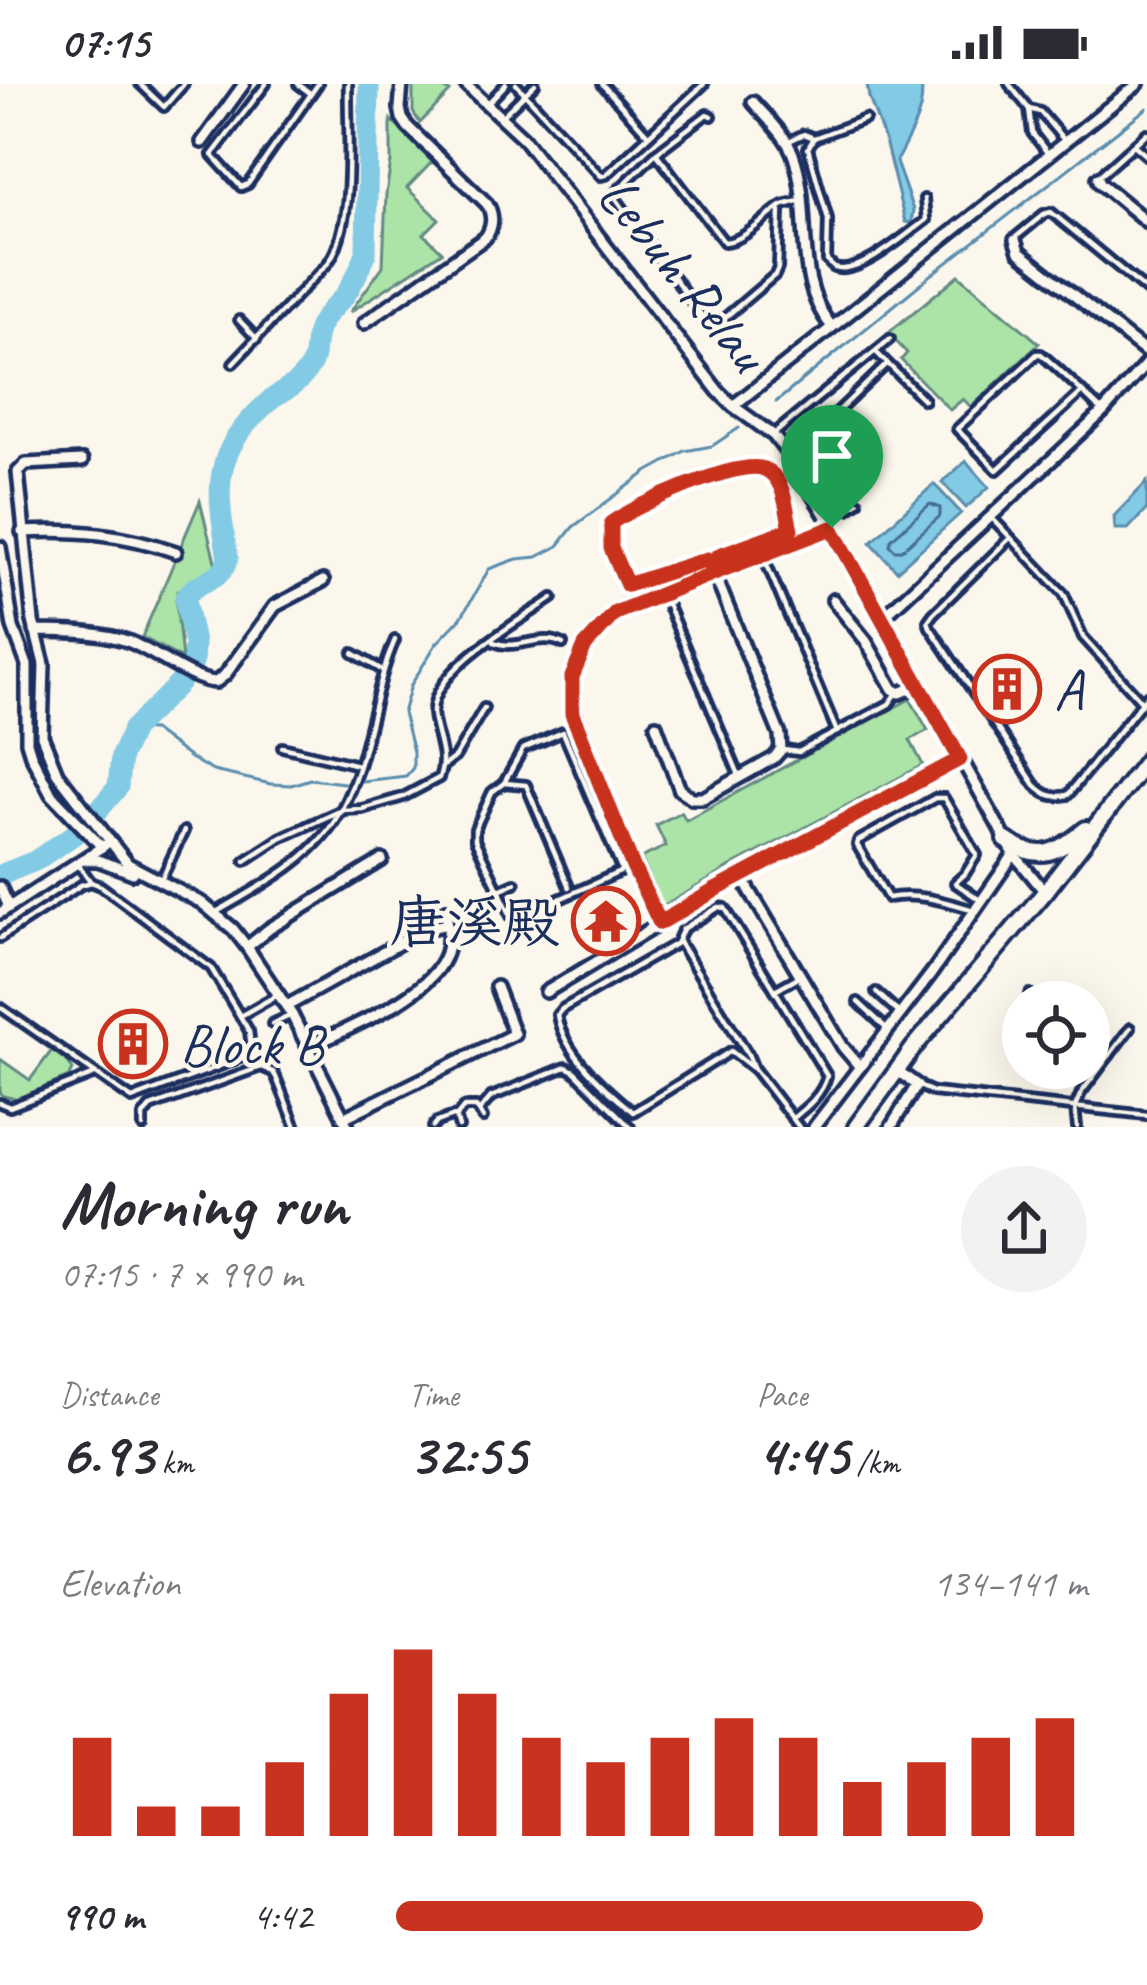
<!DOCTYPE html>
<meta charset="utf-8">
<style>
:root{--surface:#fff;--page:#f2f2f3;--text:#2b2b33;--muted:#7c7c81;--accent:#c8321e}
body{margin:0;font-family:Caveat,"LXGW WenKai TC",sans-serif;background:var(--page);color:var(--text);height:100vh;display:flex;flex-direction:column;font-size:45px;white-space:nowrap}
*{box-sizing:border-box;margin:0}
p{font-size:39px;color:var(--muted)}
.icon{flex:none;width:66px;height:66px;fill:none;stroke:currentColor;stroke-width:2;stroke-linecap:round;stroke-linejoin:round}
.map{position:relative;height:1043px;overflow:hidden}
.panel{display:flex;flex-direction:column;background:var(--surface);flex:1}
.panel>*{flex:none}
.controls{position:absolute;left:1002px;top:897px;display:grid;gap:24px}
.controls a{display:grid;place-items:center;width:108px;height:108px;border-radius:50%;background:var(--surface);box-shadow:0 12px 48px #0002;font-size:60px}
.pin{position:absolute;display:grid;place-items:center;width:102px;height:102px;color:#fff;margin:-123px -51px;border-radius:50% 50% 50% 0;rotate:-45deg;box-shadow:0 0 12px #0007}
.pin .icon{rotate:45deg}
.round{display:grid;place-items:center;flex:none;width:126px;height:126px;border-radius:63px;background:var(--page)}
.head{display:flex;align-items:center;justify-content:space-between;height:204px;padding:0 60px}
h1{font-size:66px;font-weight:700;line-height:90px}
.figures{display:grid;grid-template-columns:repeat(3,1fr);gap:18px;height:204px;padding:12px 60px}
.figures div{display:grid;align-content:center}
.figures b{font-size:60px;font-weight:700}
.figures small{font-size:33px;font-weight:400}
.figures p{font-size:33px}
.chart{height:336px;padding:24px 60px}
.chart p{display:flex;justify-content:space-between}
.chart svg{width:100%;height:216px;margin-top:12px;stroke:var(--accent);stroke-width:6}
ul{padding:0 60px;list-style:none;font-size:39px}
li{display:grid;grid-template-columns:192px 144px 1fr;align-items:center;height:90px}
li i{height:30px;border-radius:15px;background:var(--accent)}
.status{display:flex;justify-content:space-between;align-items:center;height:84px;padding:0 60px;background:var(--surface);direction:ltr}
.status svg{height:33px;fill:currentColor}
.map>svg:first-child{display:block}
</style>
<div class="status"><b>07:15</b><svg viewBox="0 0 49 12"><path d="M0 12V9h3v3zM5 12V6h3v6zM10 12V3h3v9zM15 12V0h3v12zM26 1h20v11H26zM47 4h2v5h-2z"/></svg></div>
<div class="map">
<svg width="1147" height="1043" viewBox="0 0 1147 1043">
<rect width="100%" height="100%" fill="#fbf7ec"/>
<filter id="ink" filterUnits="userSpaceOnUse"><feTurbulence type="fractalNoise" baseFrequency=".00833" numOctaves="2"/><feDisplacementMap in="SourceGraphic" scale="24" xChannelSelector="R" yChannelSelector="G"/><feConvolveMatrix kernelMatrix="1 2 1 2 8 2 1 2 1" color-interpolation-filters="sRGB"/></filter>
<g filter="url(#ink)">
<g fill="#ace4a8" stroke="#648a83" stroke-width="3">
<path d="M413 0H437L450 8 420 39 413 28Z"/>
<path d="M391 36 432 78 407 104 439 135 424 150 442 168 350 228 383 182 386 110 391 78Z"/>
<path d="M959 191 1039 259 971 323 963 315 950 326 901 276 907 269 888 249Z"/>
<path d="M200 417 216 482 178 507 176 516 182 575 142 553Z"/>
<path d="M910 615 928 646 910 656 923 681 736 780 662 823 641 774 666 762 656 741 681 728 686 736Z"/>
<path d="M52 966 68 978 73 986 69 993 17 1015 3 1012 0 1008V975L30 996Z"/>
</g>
<g fill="#83cae4" stroke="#598cae" stroke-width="3">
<path d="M867 0H921C926 29 908 52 896 78L913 126 911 139 905 138 885 57 869 14Z"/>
<path d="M966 377 989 403 966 424 942 398Z"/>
<path d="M1147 398V425L1128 445H1115L1114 432Z"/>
<path d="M934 400 961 429 897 487 871 458Z"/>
</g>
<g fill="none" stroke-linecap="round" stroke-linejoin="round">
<path stroke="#456d94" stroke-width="3" d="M930 420 940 424V432L902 466H895L890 461 891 455Z"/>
<g stroke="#598cae" stroke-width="3">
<path d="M776 318 930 192 1147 24"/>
<path d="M133 645 153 646 190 674 213 687 271 700 291 701 310 695 344 699 406 692 413 684V668L403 629 411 601 436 560 461 534 489 485 517 475 537 473 558 462 573 443 647 388 685 367 712 362 739 344"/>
</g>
<g stroke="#83cae4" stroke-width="21">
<path d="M97 728 118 703 121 672 133 645 179 600 193 579 194 559 185 515C194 495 222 499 228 475 217 406 209 372 266 320 277 309 293 305 303 292 319 273 312 269 317 249 321 233 335 223 345 211 354 198 360 185 366 169L369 0"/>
<path d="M0 791 35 777 75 750"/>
</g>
<defs>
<g id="lane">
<path d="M140 0 164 23 184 0"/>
<path d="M266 0 212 71 241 103 248 100 318 0"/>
<path d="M298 0 310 9"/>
<path d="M516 0 601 92 606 91 704 0"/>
<path d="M602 0 648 51"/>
<path d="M1009 0 1029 25 1040 28 1065 57"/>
<path d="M488 19 506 0"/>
<path d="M1029 25 1032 49 1046 67"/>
<path d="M502 32 535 0"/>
<path d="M712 32 707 30 656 69 616 108 615 113 710 243 715 242 775 191 778 184 780 127"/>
<path d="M865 35 814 54 808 64 828 135 827 177C830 179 832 183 835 184 858 193 908 149 926 136L924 115"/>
<path d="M787 58 804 50 814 54"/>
<path d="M1134 61 1147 72"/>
<path d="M656 69 724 158C746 157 765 132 783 121 784 121 802 116 803 116"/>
<path d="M1098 93 1147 49"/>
<path d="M1016 153 1044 130 1051 128 1147 207"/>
<path d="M239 236 257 255"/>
<path d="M877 269 924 316"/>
<path d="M233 279 328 179C356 140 347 49 348 0"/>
<path d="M1081 309 997 386 957 345 1037 270H1041C1064 289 1082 308 1103 328"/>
<path d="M774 350 890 255"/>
<path d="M820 374 828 378 844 395"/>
<path d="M858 418 848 425 846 423 808 356 887 280"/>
<path d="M992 434 1064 510 1083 553 1142 618"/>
<path d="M1010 454 933 530 928 537 930 543 1035 701C1046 712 1053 714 1068 711L1147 612"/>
<path d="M763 471 837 648"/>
<path d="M627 501 791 445C786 426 785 393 764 385 738 374 633 422 611 439 611 471 623 490 635 519"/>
<path d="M662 508 739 691"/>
<path d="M494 558C516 568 541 548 563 560"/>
<path d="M353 569 382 586"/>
<path d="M563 648 622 787 515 835 511 832 475 756V745L492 708 504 699 523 665Z"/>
<path d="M282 663 358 681"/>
<path d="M783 666 799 668 889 620 897 609"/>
<path d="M443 682 455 673 484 624"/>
<path d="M504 699 526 701 569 803"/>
<path d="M245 777 280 754 342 726 362 725 403 713 439 694C448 672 435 652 433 629 431 585 520 537 553 514"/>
<path d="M160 798 184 747"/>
<path d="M499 806 515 799"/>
<path d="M974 826C946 818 916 808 888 814L857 761 858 757 935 714H944L977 771 965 790 955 799 980 816"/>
<path d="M215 829C261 802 317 774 342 724 369 672 372 609 395 556"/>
<path d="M0 854 81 801 91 798"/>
<path d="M677 858 683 845 719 823 725 824 827 992C822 1011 807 1023 792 1035"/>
<path d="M679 858 748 970 754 985 731 967 633 1028C604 1004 563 969 557 931L562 925Z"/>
<path d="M775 906 800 892"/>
<path d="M876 908 898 928"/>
<path d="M1030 910 1040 918"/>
<path d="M858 918 888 946"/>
<path d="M0 923 132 1015 241 974 251 963 249 947 211 884 101 802 91 798 77 779"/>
<path d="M242 931 279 910"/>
<path d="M272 940 292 931"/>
<path d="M1089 956 1110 971"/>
<path d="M755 986 799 1043"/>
<path d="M917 1001 933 1008 1147 1031"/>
<path d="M0 1019 10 1023 95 990"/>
<path d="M480 1026 491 1013 566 983 574 987 630 1043"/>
<path d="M143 1043V1032L150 1023 261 983 273 988 276 993 296 1043"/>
<path d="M433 1043 437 1038 454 1032"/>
<path d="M459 1043 456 1033 464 1023H476L483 1034"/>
<path d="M1077 1043 1075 1023 1081 1009 1130 944"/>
</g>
<g id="street">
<path d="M465 0 523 54 718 307 733 322 773 351 788 370 833 444 1014 770 1045 808"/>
<path d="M753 18C767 34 785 50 793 70 814 127 791 195 832 243"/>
<path d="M202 58 244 0"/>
<path d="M1098 94 1100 99 1147 138"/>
<path d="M1015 156 1019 168 1147 269"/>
<path d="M364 239 485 154C493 144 494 131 487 120L408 43 402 34 400 24 402 0"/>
<path d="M733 322 1138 0"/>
<path d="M82 377 26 380 18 388 33 537 44 580 42 652 57 689 128 780 202 819 233 845 247 863 292 931 348 1043"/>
<path d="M22 448C77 445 125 450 176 468"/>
<path d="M0 463 13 543 27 581V658L31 671 51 710 102 763"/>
<path d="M833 516 866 557 893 605 900 609 919 601"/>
<path d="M882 534 1103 328 1147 279"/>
<path d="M35 547C67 548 100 547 130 558 155 568 194 598 216 598L225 591 275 522 323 497"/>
<path d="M656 641 680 706 692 714H703L774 674 781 666 780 651 714 489"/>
<path d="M86 776H98L133 789"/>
<path d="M741 792 843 963 860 983"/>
<path d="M0 803 9 823"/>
<path d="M0 829 105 761"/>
<path d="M660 839C640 797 622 755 605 711 590 674 569 638 572 597 575 567 600 538 624 523L833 444"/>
<path d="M247 863 269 845 382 776"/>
<path d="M546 908 717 805 960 675"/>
<path d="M287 922 425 845 447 840"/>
<path d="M309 963C348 944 426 914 444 874 451 860 448 841 446 826"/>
<path d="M343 1034 514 950 496 903"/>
<path d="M814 1043 931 890 1014 770"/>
<path d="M891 1043 917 1001 896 986"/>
</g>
<g id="primary">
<path d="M1006 756C1040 779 1057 769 1086 745"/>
<path d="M856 1043 914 963 1045 808 1147 676"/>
</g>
</defs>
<use href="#lane" stroke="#1b2f5e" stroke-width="14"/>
<use href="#street" stroke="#1b2f5e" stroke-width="18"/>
<use href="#primary" stroke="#1b2f5e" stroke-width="22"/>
<use href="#lane" stroke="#fbf7ec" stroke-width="4.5"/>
<use href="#street" stroke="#fbf7ec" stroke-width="9"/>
<use href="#primary" stroke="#fbf7ec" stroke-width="14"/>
</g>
</g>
<g fill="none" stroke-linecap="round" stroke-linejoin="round" filter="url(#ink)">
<defs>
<path id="route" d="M832 444 714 489 708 475 627 501 611 464V439C634 422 739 374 764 385 785 393 786 426 791 445L719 471 724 485 615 529 585 562 572 593V630L578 644 633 783 660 839 717 805 960 675 832 444"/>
</defs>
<use href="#route" stroke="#fff" stroke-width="24"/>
<use href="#route" stroke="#c8321e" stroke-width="15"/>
</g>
<defs>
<symbol id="building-ring" viewBox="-11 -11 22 22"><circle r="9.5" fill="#fbf7ec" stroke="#c8321e" stroke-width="1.5"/><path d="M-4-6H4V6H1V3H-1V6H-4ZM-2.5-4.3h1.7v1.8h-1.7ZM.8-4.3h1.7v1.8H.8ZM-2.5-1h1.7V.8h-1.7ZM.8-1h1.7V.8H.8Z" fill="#c8321e"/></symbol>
<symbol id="temple-ring" viewBox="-11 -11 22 22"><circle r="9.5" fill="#fbf7ec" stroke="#c8321e" stroke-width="1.5"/><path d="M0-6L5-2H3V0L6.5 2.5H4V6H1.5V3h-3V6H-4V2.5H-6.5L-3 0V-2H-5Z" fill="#c8321e"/></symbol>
</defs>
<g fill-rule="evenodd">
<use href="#building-ring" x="969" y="567" width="76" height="76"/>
<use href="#temple-ring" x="568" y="799" width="76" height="76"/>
<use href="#building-ring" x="95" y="922" width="76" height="76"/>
</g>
<g text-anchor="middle" stroke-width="9" stroke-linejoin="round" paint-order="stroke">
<g font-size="57" fill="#1b2f5e" stroke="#fbf7ec">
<text transform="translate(684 189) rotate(51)" y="20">Lebuh Relau</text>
</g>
<g font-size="57" fill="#1b2f5e" stroke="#fbf7ec" text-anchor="start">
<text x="1054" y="625">A</text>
<text x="560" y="857" text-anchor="end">唐溪殿</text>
<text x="180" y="980">Block B</text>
</g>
</g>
</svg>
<div class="controls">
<a><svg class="icon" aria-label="locate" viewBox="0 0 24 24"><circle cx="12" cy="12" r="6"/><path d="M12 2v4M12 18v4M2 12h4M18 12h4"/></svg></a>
</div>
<div class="pin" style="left:832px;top:444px;background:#1e9e55"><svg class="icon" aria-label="arrive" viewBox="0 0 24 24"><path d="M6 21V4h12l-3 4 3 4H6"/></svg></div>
</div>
<section class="panel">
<div class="head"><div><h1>Morning run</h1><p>07:15 · 7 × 990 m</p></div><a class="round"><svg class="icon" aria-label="share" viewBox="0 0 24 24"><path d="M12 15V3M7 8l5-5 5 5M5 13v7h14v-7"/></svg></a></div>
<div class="figures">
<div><p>Distance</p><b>6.93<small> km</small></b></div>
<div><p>Time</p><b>32:55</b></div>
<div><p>Pace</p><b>4:45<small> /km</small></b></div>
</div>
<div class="chart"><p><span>Elevation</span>134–141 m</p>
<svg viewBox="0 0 160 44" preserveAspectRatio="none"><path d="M5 44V24M15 44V38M25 44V38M35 44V29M45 44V15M55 44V6M65 44V15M75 44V24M85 44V29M95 44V24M105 44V20M115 44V24M125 44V33M135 44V29M145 44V24M155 44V20"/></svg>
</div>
<ul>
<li><b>990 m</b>4:42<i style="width:85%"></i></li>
</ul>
</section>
